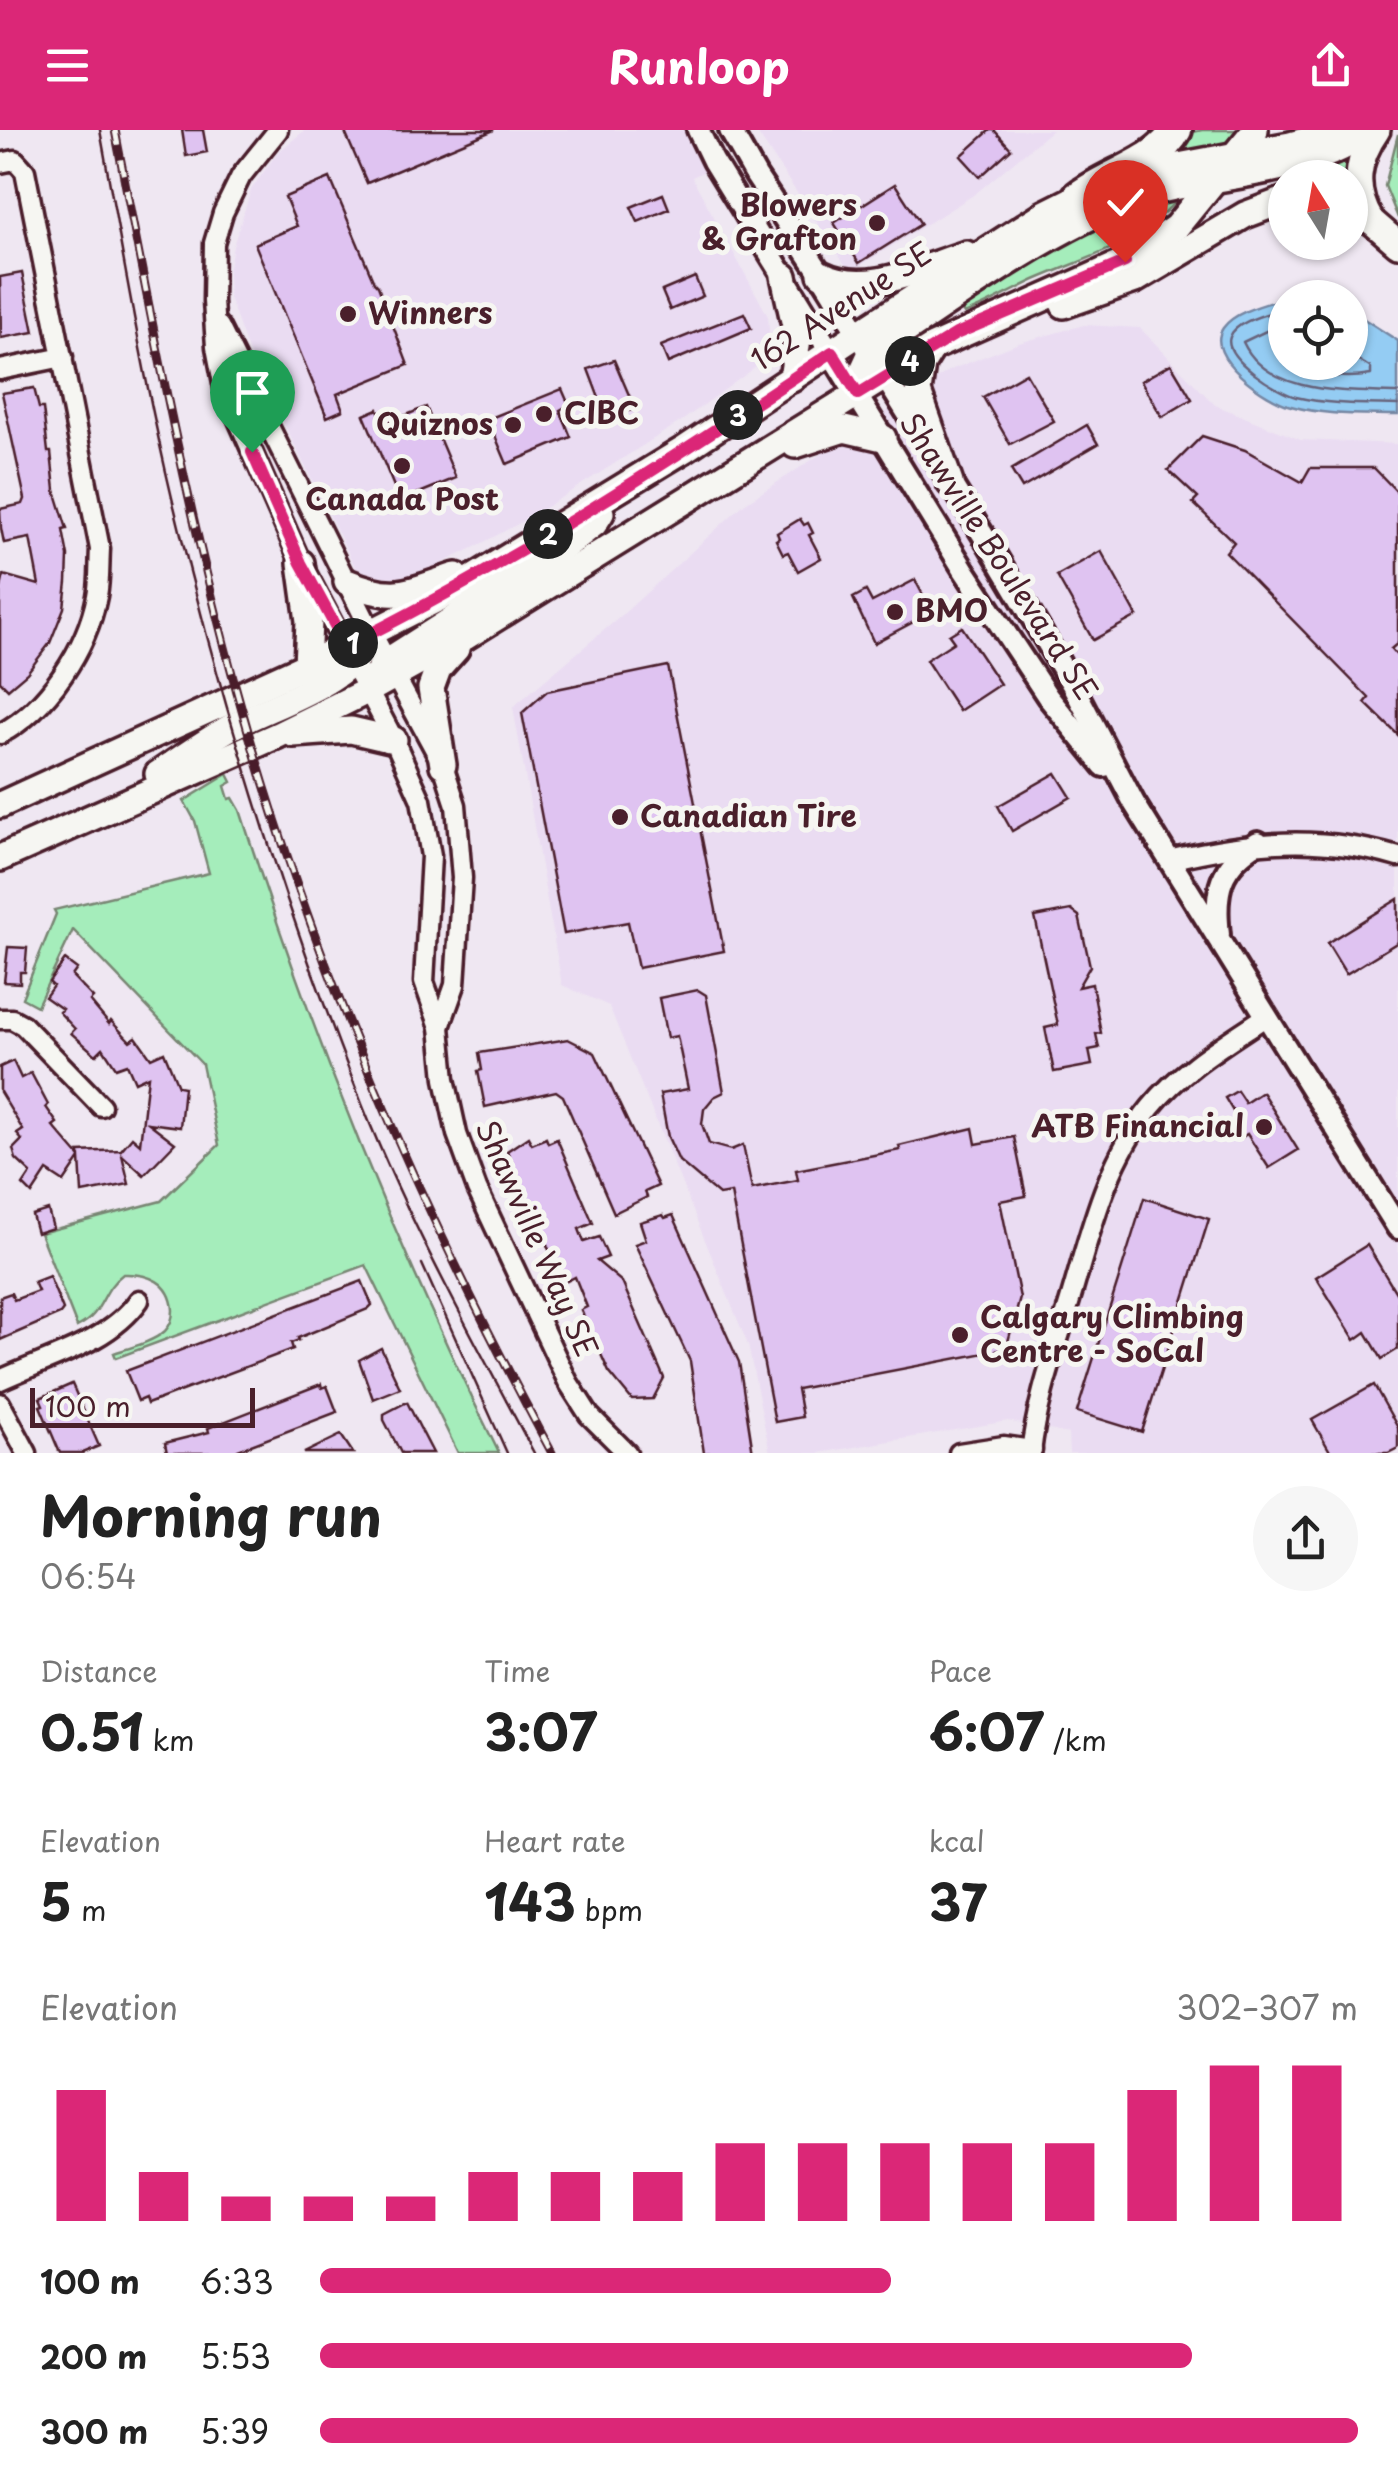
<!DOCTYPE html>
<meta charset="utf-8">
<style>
:root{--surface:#fff;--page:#f6f6f6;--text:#222;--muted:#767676;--accent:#db2777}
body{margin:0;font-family:"Playpen Sans",sans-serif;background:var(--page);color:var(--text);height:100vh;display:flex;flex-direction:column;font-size:38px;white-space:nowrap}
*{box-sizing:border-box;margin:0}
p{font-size:32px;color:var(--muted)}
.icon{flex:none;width:55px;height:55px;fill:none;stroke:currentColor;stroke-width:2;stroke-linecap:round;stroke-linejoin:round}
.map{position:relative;height:1323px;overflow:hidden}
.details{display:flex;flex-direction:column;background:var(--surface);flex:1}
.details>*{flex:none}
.needle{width:65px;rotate:349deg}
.buttons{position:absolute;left:1268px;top:30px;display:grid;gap:20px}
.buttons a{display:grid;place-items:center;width:100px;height:100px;border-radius:50%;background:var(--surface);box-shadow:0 2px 8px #0004;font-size:50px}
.scale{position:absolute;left:30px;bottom:25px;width:225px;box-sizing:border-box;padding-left:10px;border:5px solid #4a1f2b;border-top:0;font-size:28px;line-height:35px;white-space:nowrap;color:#4a1f2b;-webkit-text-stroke:8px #f6f6f2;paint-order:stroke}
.pin{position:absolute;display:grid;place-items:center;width:85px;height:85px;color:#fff;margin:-102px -42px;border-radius:50% 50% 50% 0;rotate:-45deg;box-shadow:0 0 10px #0007}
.pin .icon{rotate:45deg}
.km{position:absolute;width:50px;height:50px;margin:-25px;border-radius:50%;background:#222;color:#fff;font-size:28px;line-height:50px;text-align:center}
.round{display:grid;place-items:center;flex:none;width:105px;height:105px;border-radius:52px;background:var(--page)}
.headline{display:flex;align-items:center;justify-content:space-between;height:170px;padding:0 40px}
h1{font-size:55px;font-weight:700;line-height:75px}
.stats{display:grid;grid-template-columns:repeat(3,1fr);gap:15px;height:170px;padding:10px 40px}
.stats div{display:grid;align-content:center}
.stats b{font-size:50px;font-weight:700}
.stats small{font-size:28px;font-weight:400}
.stats p{font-size:28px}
.chart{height:280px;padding:20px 40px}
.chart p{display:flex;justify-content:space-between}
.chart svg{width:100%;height:180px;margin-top:10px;stroke:var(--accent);stroke-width:6}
ul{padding:0 40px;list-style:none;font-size:32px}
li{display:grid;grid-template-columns:160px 120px 1fr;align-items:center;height:75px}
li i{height:25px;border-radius:12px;background:var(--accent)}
header{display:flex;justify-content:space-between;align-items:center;height:130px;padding:0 40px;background:var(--accent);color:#fff;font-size:45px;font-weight:700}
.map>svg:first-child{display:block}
</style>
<header><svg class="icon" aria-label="menu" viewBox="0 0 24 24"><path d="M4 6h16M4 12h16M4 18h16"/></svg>Runloop<svg class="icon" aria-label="share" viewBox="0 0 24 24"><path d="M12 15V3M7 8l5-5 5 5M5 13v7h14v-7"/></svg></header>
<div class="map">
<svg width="1398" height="1323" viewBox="0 0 1398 1323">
<rect width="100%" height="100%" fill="#efe7f2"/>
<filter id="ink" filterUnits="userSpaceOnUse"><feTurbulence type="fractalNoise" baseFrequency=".01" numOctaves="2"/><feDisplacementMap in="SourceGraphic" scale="20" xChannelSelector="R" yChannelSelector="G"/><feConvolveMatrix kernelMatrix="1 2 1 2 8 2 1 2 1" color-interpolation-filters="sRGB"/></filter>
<g filter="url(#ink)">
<g fill="#eadcf2">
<path d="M305 0H687L707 40 692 47 768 186 771 226 683 290 529 388 473 418 406 451 388 454 358 443 249 223 229 167 228 142 233 116 251 60 277 23Z"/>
<path d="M755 0H1052L975 64 850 142Z"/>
<path d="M1084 195 1140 198 1215 275 1301 310 1398 314V1315L1384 1323H1069L1068 1304 1008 1291 819 1323H770L748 1215 609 876 562 855 513 577 621 486 744 374 950 240 1019 213Z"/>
</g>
<g fill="#a5edbb" stroke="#788673" stroke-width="2.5">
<path d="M1202 0H1236L1221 18 1184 25 1181 19 1189 3Z"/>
<path d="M1398 4V88L1385 56Z"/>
<path d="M1353 26 1347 47 1290 48 1291 45Z"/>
<path d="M1173 65 1177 70C1132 118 1092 125 1035 150 1011 161 989 175 964 184L960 177 1083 102Z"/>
<path d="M228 644 232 652 225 656 229 669 233 668 240 680C310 901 394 1113 499 1323H458L366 1135 116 1228 114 1223C129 1218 153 1212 165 1201 171 1195 173 1188 173 1180 171 1152 148 1143 123 1144 100 1161 105 1183 77 1197L40 1103 161 1071 219 1015 202 934 73 800 37 876 22 868 56 784 54 780 209 743 195 691 184 671Z"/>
</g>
<path fill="#94ccf3" stroke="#7687a3" stroke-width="2.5" d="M1285 168V232H1350V180L1398 211V285C1362 284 1326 286 1291 276 1267 270 1203 227 1223 198 1235 181 1266 174 1285 168Z"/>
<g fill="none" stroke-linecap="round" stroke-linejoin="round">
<g stroke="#68647b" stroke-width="2.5">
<path d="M1285 178C1271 183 1235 191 1230 207 1222 228 1279 263 1296 267 1330 275 1364 274 1398 275"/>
<path d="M1285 192 1243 212C1268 266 1348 261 1398 263"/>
<path d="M1287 232C1311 246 1345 250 1371 245V238L1350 225"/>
</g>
</g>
<g fill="#dfc3f1" stroke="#4a1f2b" stroke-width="2.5">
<path d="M182 0H203L207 22 186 26Z"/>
<path d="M344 0H494L367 53Z"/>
<path d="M990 0H994L1011 19 980 47 961 26Z"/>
<path d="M330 48 374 152 378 156 408 235 337 264 343 280 327 287 255 114 297 96 285 67Z"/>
<path d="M895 54 921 94 859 133 834 93Z"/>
<path d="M663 64 669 79 638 92 631 77Z"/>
<path d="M22 143 34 202 1 208 0 147Z"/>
<path d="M695 147 703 166 670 180 662 161Z"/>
<path d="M744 183 751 198 668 233 661 216Z"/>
<path d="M614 230 635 279 593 292 588 282 602 276 588 239Z"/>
<path d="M1171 234 1192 269 1162 287 1141 251Z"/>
<path d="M1026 243 1054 291 1010 314 983 267Z"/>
<path d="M34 258 39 278H43L48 322H51L55 360 67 399 63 400 68 426 67 452 64 478 50 513 27 543 8 559 0 551V462L4 445 39 455 30 408 4 413 1 398 0 379 23 374 25 369 2 263Z"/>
<path d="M562 259 569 275 560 280 571 307 507 334 488 289Z"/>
<path d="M426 277 456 348 400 371 364 285 378 279 384 294Z"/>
<path d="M1087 295 1098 314 1022 358 1011 340Z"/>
<path d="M1202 306 1245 320 1302 352 1310 338H1374L1398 363V513L1391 519 1398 527V605L1365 573 1369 568 1226 422 1234 412 1193 373 1198 368 1168 340Z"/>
<path d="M800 389 804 395 808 393 813 403 809 405 821 428 798 441 788 422 783 424 776 410 779 408 777 403Z"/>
<path d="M1101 421 1137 486 1093 510 1057 446Z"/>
<path d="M915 450 932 482 874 513 853 468 866 461 872 472Z"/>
<path d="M962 497 1000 554 959 581 926 530 954 512 949 505Z"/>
<path d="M668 536 724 821 638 838 628 792 564 804 522 583 547 561Z"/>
<path d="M1056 643 1071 667 1012 701 998 676Z"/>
<path d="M1398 769V812L1346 844 1327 813Z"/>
<path d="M1071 780 1079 786 1090 836 1078 857 1092 854 1101 903 1096 904 1099 918 1089 920 1092 935 1054 942 1045 898 1058 895 1035 787Z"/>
<path d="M8 817 27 818 25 842H20V853L4 852Z"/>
<path d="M65 830 77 839 72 846 93 868 90 871 109 894 111 891 130 911 136 907 151 928 164 922 178 956 184 957 180 997 149 993 175 1013 144 1045 122 1025 129 1054 82 1063 80 1028 64 1052 47 1041 32 1064 23 1055 31 1043 16 1029 13 1019 22 1010 17 1004 23 1000 0 962V937L13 931 21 948 31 943 48 975 46 977 57 993 53 996 79 1026V1022L121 1020 132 1007 140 1014 148 946 135 952 127 934 116 938 103 918 96 925 71 903 75 899 59 882 62 879 45 867 53 856 49 852Z"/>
<path d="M698 860 706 865 724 962 714 967 704 979 702 994 709 1014 731 1020 743 1015 752 1059 798 1050 796 1040 900 1020 899 1016 973 998 976 1014 1014 1007 1026 1066 1000 1071 1020 1168 1006 1219 797 1259 802 1287 775 1292 731 1063 719 1065 679 1031 668 1007 660 964 688 959 677 906 667 908 659 868Z"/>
<path d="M568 909 595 923 658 1056 645 1062 647 1067 614 1083 563 966 556 961 485 977 478 941 482 940 479 923Z"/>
<path d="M1237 961 1245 973 1262 962 1298 1020 1269 1038 1247 1004 1242 1007 1232 991 1237 988 1225 968Z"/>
<path d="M528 1007 532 1014 546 1008 548 1013 557 1009 593 1093 579 1099 584 1112 599 1107 608 1127 597 1131 622 1152 664 1248 653 1269 632 1270 609 1242 581 1180 587 1177 575 1147 567 1151 564 1143 554 1147 548 1131 553 1129 507 1021Z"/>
<path d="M1144 1068 1209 1089 1142 1302 1077 1282Z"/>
<path d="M48 1080 53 1098 37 1103 32 1085Z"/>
<path d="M663 1085 665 1088 673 1085 739 1232 753 1323H704L690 1231 635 1114 646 1110 640 1092Z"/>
<path d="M1367 1115 1398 1166V1219L1382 1229 1366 1202 1355 1210 1316 1147Z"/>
<path d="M49 1146 63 1180 60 1184 0 1210V1167L11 1163 14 1170 38 1161 34 1152Z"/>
<path d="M362 1151 372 1175 368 1179 298 1208 299 1210 291 1213 293 1219 147 1274 145 1268 138 1271 126 1241Z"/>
<path d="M381 1218 400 1258 373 1269 359 1230Z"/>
<path d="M72 1254 99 1316 82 1323H60L40 1276 43 1275 40 1268Z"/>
<path d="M321 1254 322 1258 327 1256 337 1282 238 1320 239 1323H167L165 1313 209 1302 208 1298Z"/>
<path d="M1374 1255 1398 1298V1318L1388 1323H1331L1312 1290Z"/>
<path d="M407 1272 419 1296 433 1323H401L384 1290V1284Z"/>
<path d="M341 1305 353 1323H304Z"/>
</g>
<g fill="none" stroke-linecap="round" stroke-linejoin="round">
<defs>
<g id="minor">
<path d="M278 0 241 46 223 83 214 113 213 171 216 217 224 258 301 433 394 610 421 670 431 726 424 852 440 897 445 949 457 1004 477 1059 568 1252 589 1285 627 1323"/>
<path d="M0 33 15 30 25 41 100 419C99 434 100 450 97 466 87 518 48 579 0 604"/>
<path d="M219 196 372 503 443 635 456 675 462 748 455 855 440 897"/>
<path d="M0 240 63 227"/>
<path d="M1169 730C1247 711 1320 704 1398 727"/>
<path d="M0 889H12L23 895 101 976"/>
<path d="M0 1250C47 1228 109 1213 139 1170"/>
<path d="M0 1273 27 1323"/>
<path d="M959 1323 1004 1316 1032 1320"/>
<path d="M1031 1323C1037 1269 1056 1218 1071 1167 1091 1100 1106 1032 1151 977 1182 939 1225 914 1265 887"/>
</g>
<g id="tertiary">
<path d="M698 0 713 31 964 440 1048 567 1104 636"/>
<path d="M730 0 756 46 821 144 988 413 1073 556 1134 673 1398 1098"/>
<path d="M1219 805C1214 761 1219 736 1258 712"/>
</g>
<g id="secondary">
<path d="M1362 83 1398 114"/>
<path d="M1371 91C1352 59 1356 30 1377 0"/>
<path d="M821 144C866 167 921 138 966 124"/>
<path d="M784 146 798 209 792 249"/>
<path d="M1064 175 1135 150 1245 85 1285 70"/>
<path d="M932 218 922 234 918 262 950 353"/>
<path d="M857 263 858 251 870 225C949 172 1045 101 1134 68 1203 43 1314 47 1369 0"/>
<path d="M795 315 844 299 883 308"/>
<path d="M301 433 309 491 307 535"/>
<path d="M347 452C398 473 407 461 456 446"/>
<path d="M371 553 384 533 558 422 594 394 601 383"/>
<path d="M293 604 351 600 394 610"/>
<path d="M443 635 431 558 438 539 456 519"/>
<path d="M158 644C182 628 206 611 231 597 273 574 354 552 372 504"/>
<path d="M0 675 307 535 449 463 685 319 873 194 1044 84 1078 67 1152 41 1290 15 1345 0"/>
<path d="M0 728 278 605 369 560 465 507 933 217 1125 132 1176 97 1255 0"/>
</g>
<path id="motorway" d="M1078 67C1108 44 1159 32 1176 0"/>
</defs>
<use href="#minor" stroke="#4a1f2b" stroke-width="25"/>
<use href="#tertiary" stroke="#4a1f2b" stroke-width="28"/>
<use href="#secondary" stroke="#4a1f2b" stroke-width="32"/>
<use href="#motorway" stroke="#4a1f2b" stroke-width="38"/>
<use href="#minor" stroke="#f6f6f2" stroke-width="18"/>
<use href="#tertiary" stroke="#f6f6f2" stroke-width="20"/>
<use href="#secondary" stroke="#f6f6f2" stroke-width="25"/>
<use href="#motorway" stroke="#f6f6f2" stroke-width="30"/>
<g stroke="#4a1f2b" stroke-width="2.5">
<path d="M100 0C121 114 140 229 166 342 214 551 277 756 355 956 403 1082 471 1204 534 1323"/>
<path d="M422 1134 507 1323"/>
</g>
<defs>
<path id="rail" d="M115 0C151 188 186 377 237 562 310 829 421 1081 552 1323"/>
</defs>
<use href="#rail" stroke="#4a1f2b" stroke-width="9"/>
<use href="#rail" stroke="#f6f6f2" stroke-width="5" stroke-dasharray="15" stroke-linecap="butt"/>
</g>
</g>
<g fill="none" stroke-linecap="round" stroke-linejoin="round" filter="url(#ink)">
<defs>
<path id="route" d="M252 322 301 433 346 516C515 432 675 328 832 222L858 264 956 204 1125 132"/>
</defs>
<use href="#route" stroke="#fff" stroke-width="20"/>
<use href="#route" stroke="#db2777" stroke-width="12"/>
</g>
<g fill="#4a1f2b" stroke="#f6f6f2" stroke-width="4">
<circle cx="877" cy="93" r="10"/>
<circle cx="348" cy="184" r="10"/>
<circle cx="544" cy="284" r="10"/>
<circle cx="513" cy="295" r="10"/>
<circle cx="402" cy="336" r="10"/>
<circle cx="895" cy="482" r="10"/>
<circle cx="620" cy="687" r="10"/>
<circle cx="1264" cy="997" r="10"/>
<circle cx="960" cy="1205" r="10"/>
</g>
<g text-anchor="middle" stroke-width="10" stroke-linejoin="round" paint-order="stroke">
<g font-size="30" font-weight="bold" fill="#4a1f2b" stroke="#f6f6f2" text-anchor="start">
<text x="857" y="86" text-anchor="end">Blowers<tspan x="857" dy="34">&amp; Grafton</tspan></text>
<text x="368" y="194">Winners</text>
<text x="564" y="294">CIBC</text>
<text x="493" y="305" text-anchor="end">Quiznos</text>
<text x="402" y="380" text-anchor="middle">Canada Post</text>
<text x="915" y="492">BMO</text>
<text x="640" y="697">Canadian Tire</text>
<text x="1244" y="1007" text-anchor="end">ATB Financial</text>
<text x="980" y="1198">Calgary Climbing<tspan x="980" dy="34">Centre - SoCal</tspan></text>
</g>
<g font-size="30" fill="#4a1f2b" stroke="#f6f6f2">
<text transform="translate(842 177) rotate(-33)" y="10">162 Avenue SE</text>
<text transform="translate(998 427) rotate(57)" y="10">Shawville Boulevard SE</text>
<text transform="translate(536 1109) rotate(66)" y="10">Shawville Way SE</text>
</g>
</g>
</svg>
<div class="buttons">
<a><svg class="needle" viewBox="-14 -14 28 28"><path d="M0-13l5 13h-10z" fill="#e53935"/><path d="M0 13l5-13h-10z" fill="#767676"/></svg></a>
<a><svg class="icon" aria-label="locate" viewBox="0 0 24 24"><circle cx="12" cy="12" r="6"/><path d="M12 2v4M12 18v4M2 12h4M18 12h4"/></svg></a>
</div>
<div class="scale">100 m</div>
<div class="pin" style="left:252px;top:322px;background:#1e9e55"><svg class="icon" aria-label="arrive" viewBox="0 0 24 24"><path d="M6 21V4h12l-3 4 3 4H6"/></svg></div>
<div class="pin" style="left:1125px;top:132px;background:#d93025"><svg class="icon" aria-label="check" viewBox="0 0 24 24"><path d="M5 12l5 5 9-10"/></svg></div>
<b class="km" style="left:353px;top:513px">1</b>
<b class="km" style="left:548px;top:404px">2</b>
<b class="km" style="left:738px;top:285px">3</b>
<b class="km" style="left:910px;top:231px">4</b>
</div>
<section class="details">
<div class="headline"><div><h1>Morning run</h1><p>06:54</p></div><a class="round"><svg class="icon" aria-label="share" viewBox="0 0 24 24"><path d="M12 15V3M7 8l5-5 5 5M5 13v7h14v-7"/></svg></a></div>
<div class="stats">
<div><p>Distance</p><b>0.51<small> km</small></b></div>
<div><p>Time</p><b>3:07</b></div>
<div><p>Pace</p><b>6:07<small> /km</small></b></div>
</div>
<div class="stats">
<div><p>Elevation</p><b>5<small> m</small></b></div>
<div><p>Heart rate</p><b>143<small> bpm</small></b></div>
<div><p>kcal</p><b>37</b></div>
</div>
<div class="chart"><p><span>Elevation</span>302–307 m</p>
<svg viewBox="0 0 160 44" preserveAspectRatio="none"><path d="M5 44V12M15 44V32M25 44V38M35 44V38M45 44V38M55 44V32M65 44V32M75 44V32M85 44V25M95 44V25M105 44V25M115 44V25M125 44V25M135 44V12M145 44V6M155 44V6"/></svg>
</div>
<ul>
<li><b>100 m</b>6:33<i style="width:55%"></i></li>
<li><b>200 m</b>5:53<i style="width:84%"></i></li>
<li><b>300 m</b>5:39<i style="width:100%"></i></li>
</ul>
</section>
